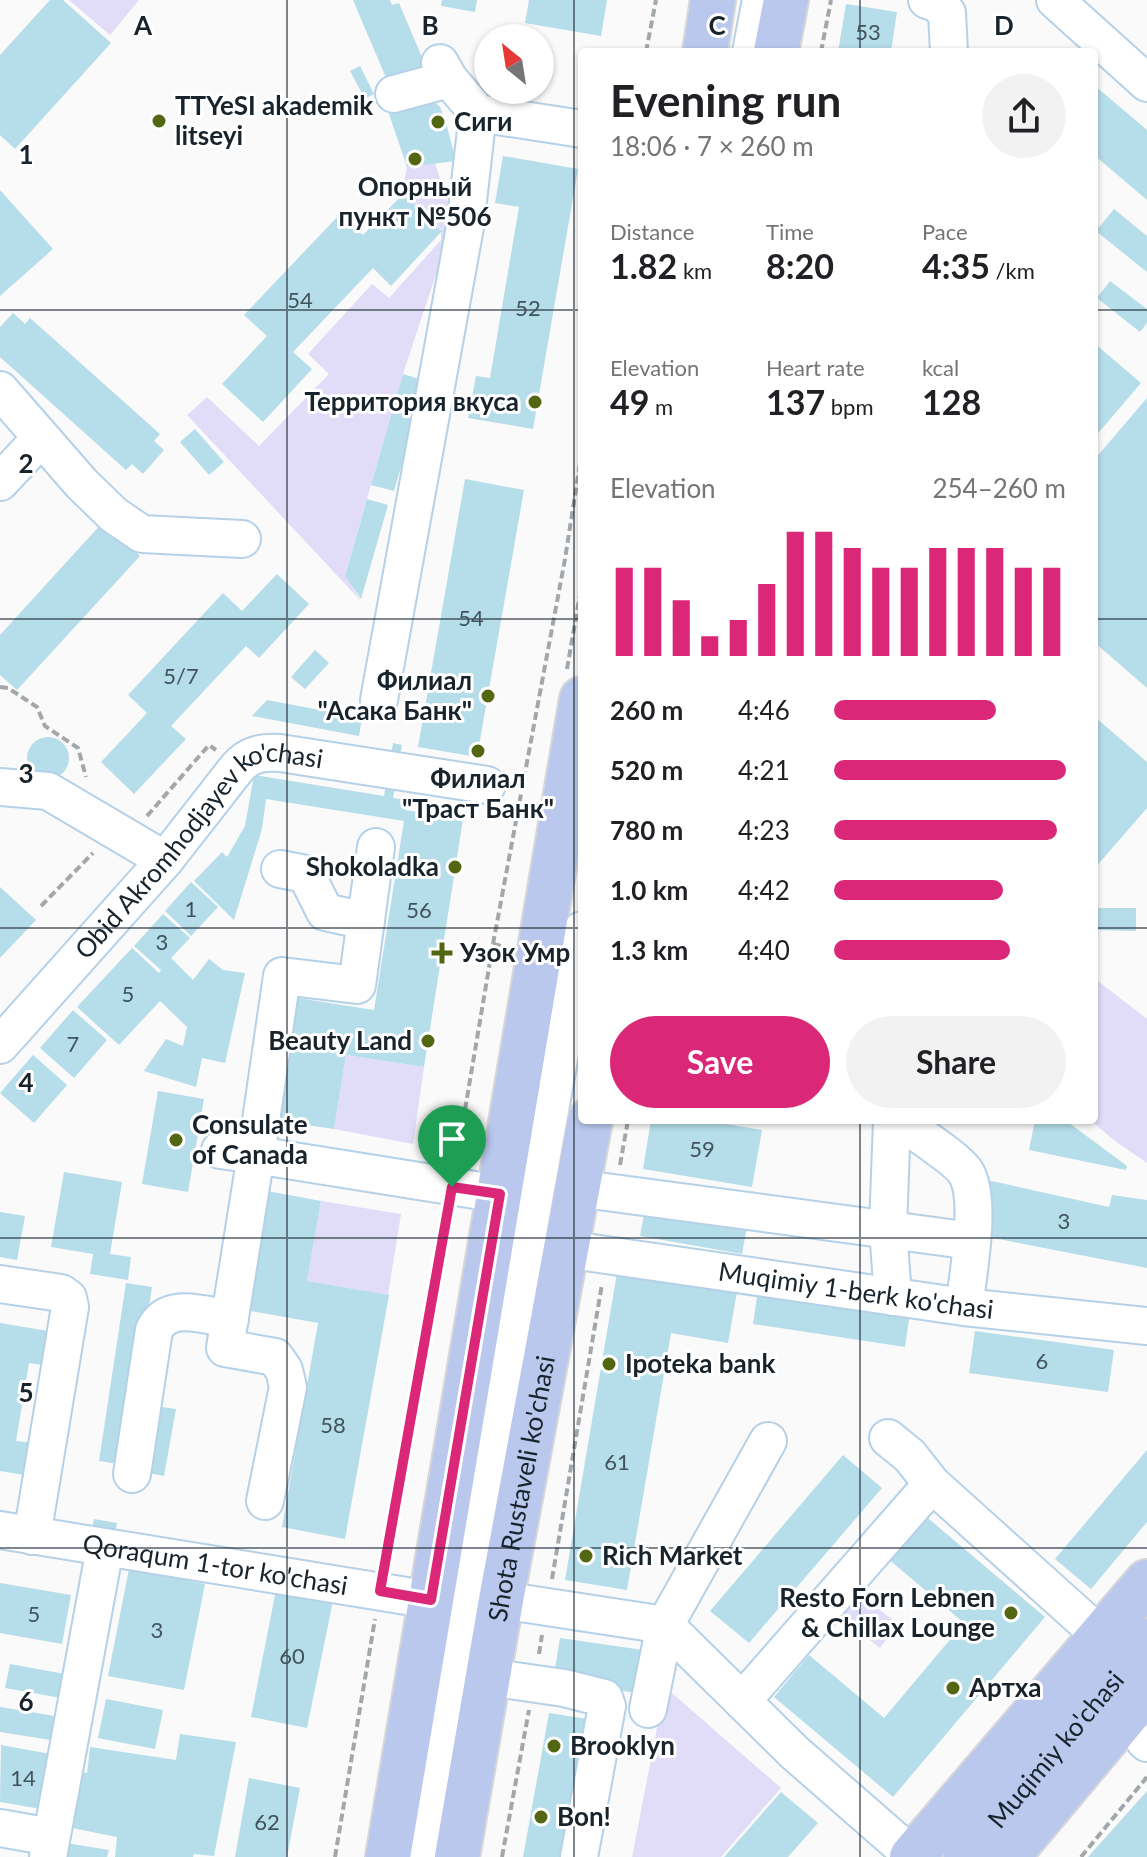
<!DOCTYPE html>
<meta charset="utf-8">
<style>
:root{--surface:#fff;--page:#f2f2f2;--text:#202124;--muted:#757577;--accent:#db2777}
body{margin:0;font-family:Lato,sans-serif;background:var(--page);color:var(--text);height:100vh;display:flex;flex-direction:column;font-size:30px;white-space:nowrap}
*{box-sizing:border-box;margin:0}
p{font-size:26px;color:var(--muted)}
.icon{flex:none;width:44px;height:44px;fill:none;stroke:currentColor;stroke-width:2;stroke-linecap:round;stroke-linejoin:round}
.map{position:relative;flex:1;overflow:hidden}
.details{position:absolute;left:578px;top:48px;width:520px;height:1076px;display:flex;flex-direction:column;background:var(--surface);border-radius:8px;box-shadow:0 2px 6px #0004}
.details>*{flex:none}
.needle{width:52px;rotate:330deg}
.buttons{position:absolute;left:474px;top:24px;display:grid;gap:16px}
.buttons a{display:grid;place-items:center;width:80px;height:80px;border-radius:50%;background:var(--surface);box-shadow:0 2px 6px #0004;font-size:40px}
.pin{position:absolute;display:grid;place-items:center;width:68px;height:68px;color:#fff;margin:-82px -34px;border-radius:50% 50% 50% 0;rotate:-45deg;box-shadow:0 0 8px #0007}
.pin .icon{rotate:45deg}
.round{display:grid;place-items:center;flex:none;width:84px;height:84px;border-radius:42px;background:var(--page)}
.summary{display:flex;align-items:center;justify-content:space-between;height:136px;padding:0 32px}
h1{font-size:44px;font-weight:700;line-height:60px}
.figures{display:grid;grid-template-columns:repeat(3,1fr);gap:12px;height:136px;padding:8px 32px}
.figures div{display:grid;align-content:center}
.figures b{font-size:34px;font-weight:700}
.figures small{font-size:22px;font-weight:400}
.figures p{font-size:22px}
.chart{height:224px;padding:16px 32px}
.chart p{display:flex;justify-content:space-between}
.chart svg{width:100%;height:144px;margin-top:8px;stroke:var(--accent);stroke-width:6}
.primary-button{display:flex;gap:16px;margin-top:auto;padding:16px 32px}
.primary-button a{flex:1;height:92px;border-radius:48px;background:var(--accent);color:#fff;font-size:32px;font-weight:700;line-height:92px;text-align:center}
.primary-button a+a{background:var(--page);color:var(--text)}
ul{padding:0 32px;list-style:none;font-size:26px}
li{display:grid;grid-template-columns:128px 96px 1fr;align-items:center;height:60px}
li i{height:20px;border-radius:10px;background:var(--accent)}
.map>svg:first-child{display:block}
</style>
<div class="map">
<svg width="1147" height="1857" viewBox="0 0 1147 1857">
<rect width="100%" height="100%" fill="#fafafa"/>
<g fill="#e1ddf9">
<path d="M69 0H139L110 35Z"/>
<path d="M435 163 450 209 449 235 403 374 345 575 361 601 187 415 207 397 259 446 329 374 308 354 372 284 389 298 441 240V229L402 195 407 167Z"/>
<path d="M1094 978 1147 1019V1163L1115 1141 1090 1120H1094Z"/>
<path d="M346 1055 424 1067 413 1144 334 1129Z"/>
<path d="M321 1201 401 1214 388 1295 307 1281Z"/>
<path d="M858 1593 898 1624 880 1648 840 1617Z"/>
<path d="M665 1687 781 1788 721 1857H632Z"/>
</g>
<g fill="#b6ddea">
<path d="M50 0H63L111 43 15 149 0 135V55Z"/>
<path d="M353 0H390L392 5 399 3 427 69 390 87Z"/>
<path d="M442 0H477L475 12 441 6Z"/>
<path d="M529 0H607L601 36 525 23Z"/>
<path d="M846 4 897 12 891 52H838Z"/>
<path d="M360 66 374 94 365 99 350 71Z"/>
<path d="M1094 85 1147 130V200L1094 155Z"/>
<path d="M432 100 440 107 445 119 456 161 407 167 387 108Z"/>
<path d="M503 156 578 169 533 429 468 418 476 376 490 378 519 207 495 203Z"/>
<path d="M0 190 53 249 0 296Z"/>
<path d="M403 194 442 231 391 286 373 268 293 352 312 369 263 422 222 384 267 336 244 315 340 214 363 235Z"/>
<path d="M1114 209 1147 236V272L1096 231Z"/>
<path d="M1110 281 1147 309V323L1140 332 1097 298Z"/>
<path d="M13 313 25 324 30 318 160 434 154 441 164 450 143 474 132 464 126 470 0 357V327Z"/>
<path d="M1094 343 1141 383 1094 438Z"/>
<path d="M403 374 426 381 394 491 371 485Z"/>
<path d="M1147 398V688L1094 642V460Z"/>
<path d="M195 429 224 462 209 475 180 442Z"/>
<path d="M465 479 524 490 477 757 418 747Z"/>
<path d="M367 499 388 505 361 599 345 576Z"/>
<path d="M103 522 140 556 17 690 0 675V635Z"/>
<path d="M277 574 309 604 259 658 246 646 171 726 186 739 134 794 101 762 147 713 128 695 223 593 242 611Z"/>
<path d="M315 650 329 663 305 689 291 677Z"/>
<path d="M267 700 362 718 359 736 252 716Z"/>
<path d="M1094 716 1147 762V808L1094 869Z"/>
<circle cx="48" cy="758" r="21"/>
<path d="M393 743 402 745 393 798 407 800 405 810 463 819 424 1067 346 1055 334 1129 279 1121 298 998 374 1010 404 821 266 799 262 829 234 920 194 881 222 852 227 857 245 826 254 775 384 796Z"/>
<path d="M191 882 218 907 191 936 165 911Z"/>
<path d="M0 887 36 920 0 958Z"/>
<path d="M1094 908H1136V931L1094 930Z"/>
<path d="M163 914 190 938 171 958 193 980 209 959 223 970 245 973 225 1063 202 1058 196 1087 144 1071 166 1039 183 1046 187 1027 160 1001 119 1045 77 1007 132 948 159 973 161 970 134 946Z"/>
<path d="M73 1010 107 1040 74 1078 40 1048Z"/>
<path d="M33 1055 67 1085 34 1123 0 1093Z"/>
<path d="M158 1091 204 1099 188 1192 142 1184Z"/>
<path d="M651 1120H714V1122L762 1130 752 1187 643 1169Z"/>
<path d="M1035 1120H1065L1127 1166 1126 1170 1029 1150Z"/>
<path d="M64 1172 122 1182 110 1254 131 1257 128 1280 90 1274 93 1254 51 1247Z"/>
<path d="M987 1180 1109 1207 1112 1195 1147 1200V1268L978 1235Z"/>
<path d="M267 1191 321 1201 307 1281 389 1295 345 1539 282 1527 318 1323 245 1310Z"/>
<path d="M645 1209 747 1227 742 1254 640 1236Z"/>
<path d="M0 1212 25 1216 17 1260 0 1257Z"/>
<path d="M618 1267 738 1286 728 1343 671 1333 627 1590 565 1580Z"/>
<path d="M126 1283 152 1287 125 1465 99 1461Z"/>
<path d="M758 1290 910 1313 905 1347 753 1324Z"/>
<path d="M0 1323 54 1332 48 1366 29 1363 16 1441 35 1443 30 1476 0 1471Z"/>
<path d="M975 1331 1114 1350 1108 1392 969 1373Z"/>
<path d="M155 1406 176 1409 164 1476 143 1472Z"/>
<path d="M1147 1450V1522L1091 1589 1055 1559Z"/>
<path d="M843 1455 882 1488 749 1643 710 1611Z"/>
<path d="M923 1514 1045 1617 893 1797 774 1697 809 1655 884 1718 964 1623 887 1558Z"/>
<path d="M94 1519 117 1523 114 1539 91 1535Z"/>
<path d="M129 1569 205 1584 184 1690 108 1676Z"/>
<path d="M0 1583 71 1595 62 1644 0 1633Z"/>
<path d="M277 1585 334 1596 307 1728 251 1717Z"/>
<path d="M560 1638 643 1650 637 1693 553 1681Z"/>
<path d="M10 1664 65 1674 61 1698 5 1688Z"/>
<path d="M106 1699 163 1710 155 1749 98 1738Z"/>
<path d="M0 1707 55 1716 51 1740 0 1732Z"/>
<path d="M549 1713 594 1720 568 1857H523Z"/>
<path d="M180 1734 236 1742 214 1856 194 1854 193 1857H115L117 1837 67 1827 75 1771 87 1773 90 1747 176 1760Z"/>
<path d="M1 1745 51 1754 41 1809 0 1802Z"/>
<path d="M249 1778 300 1788 287 1857H235Z"/>
<path d="M1147 1791V1857H1088Z"/>
<path d="M781 1792 818 1823 788 1857H724Z"/>
<path d="M66 1843 109 1850 107 1857H64Z"/>
</g>
<g fill="none" stroke-linecap="round" stroke-linejoin="round">
<defs>
<g id="minor">
<path d="M927 0 935 2 947 13 949 52"/>
<path d="M1055 0 1147 83"/>
<path d="M751 52 761 0"/>
<path d="M440 63 449 79 478 113 582 129"/>
<path d="M394 94 449 79"/>
<path d="M0 390 82 484 114 515 142 534 242 539"/>
<path d="M0 482 41 438"/>
<path d="M379 700 465 227 478 113"/>
<path d="M0 787 48 791 165 860"/>
<path d="M280 869 306 874 325 912 366 921"/>
<path id="s1" d="M0 1045 165 860 237 768C249 754 262 752 280 753L487 785"/>
<path d="M892 1120 888 1229 893 1297"/>
<path d="M899 1120C913 1131 959 1160 966 1173 982 1199 968 1276 964 1307"/>
<path d="M220 1150 256 1155 282 976 357 985 376 847"/>
<path d="M576 1188 972 1241"/>
<path id="s2" d="M565 1249 964 1307 1147 1326"/>
<path d="M0 1284 61 1293 68 1298 70 1307 32 1536"/>
<path d="M888 1438 910 1456 932 1484"/>
<path d="M132 1474 154 1330C168 1301 204 1315 230 1319"/>
<path d="M265 1501 288 1387 284 1370 275 1357 225 1348 256 1155 500 1194"/>
<path id="s3" d="M0 1530 431 1600"/>
<path d="M501 1600 665 1625 795 1753 913 1856"/>
<path d="M488 1677 564 1688 604 1698 607 1706 579 1857"/>
<path d="M742 1701 932 1484 1101 1636"/>
<path d="M648 1709 665 1625 768 1441"/>
<path d="M1144 1740 1147 1743"/>
<path d="M0 1828 51 1837"/>
<path d="M48 1857 105 1548"/>
<path d="M417 1857 582 930"/>
</g>
<g id="major">
<path d="M705 52 713 0"/>
<path d="M776 52 786 0"/>
<path d="M388 1857 582 699"/>
<path id="s4" d="M457 1857 501 1600 590 1120"/>
<path d="M912 1857 1147 1582"/>
<path id="s5" d="M966 1857 1147 1641"/>
<path d="M1007 1857 1147 1690"/>
</g>
</defs>
<use href="#minor" stroke="#b5d1e8" stroke-width="40"/>
<use href="#major" stroke="#d5d7d9" stroke-width="48"/>
<g stroke="#a2a7aa" stroke-width="4" stroke-dasharray="8 4" stroke-linecap="butt">
<path d="M646 52 656 0"/>
<path d="M821 52 831 0"/>
<path d="M567 669 582 583"/>
<path d="M0 687 8 688 37 707 45 726 78 748 86 777"/>
<path d="M147 816 209 745 216 750"/>
<path d="M41 906 93 853"/>
<path d="M493 944 509 948"/>
<path d="M457 1157 493 944 565 559 582 451"/>
<path d="M620 1165 628 1120"/>
<path d="M385 1563 448 1213"/>
<path d="M552 1579 602 1284"/>
<path d="M539 1654 542 1635"/>
<path d="M335 1857 375 1619"/>
<path d="M502 1857 529 1710"/>
<path d="M1081 1857 1147 1777"/>
</g>
<use href="#minor" stroke="#fff" stroke-width="36"/>
<use href="#major" stroke="#bac8ed" stroke-width="44"/>
</g>
<g fill="none" stroke-linecap="round" stroke-linejoin="round">
<defs>
<path id="route" d="M452 1187 500 1194 431 1600 380 1591Z"/>
</defs>
<use href="#route" stroke="#fff" stroke-width="16"/>
<use href="#route" stroke="#db2777" stroke-width="10"/>
</g>
<path fill="none" stroke="#18232c" stroke-width="2" stroke-opacity="0.55" d="M287 0V1857M574 0V1857M860 0V52M0 310H582M1094 310H1147M0 619H582M1094 619H1147M0 928H582M1094 928H1147M860 1120V1857M0 1238H1147M0 1548H1147"/>
<g fill="#536611" stroke="#fff" stroke-width="3">
<circle cx="159" cy="121" r="8"/>
<circle cx="438" cy="122" r="8"/>
<circle cx="415" cy="159" r="8"/>
<circle cx="535" cy="402" r="8"/>
<circle cx="488" cy="696" r="8"/>
<circle cx="478" cy="751" r="8"/>
<circle cx="455" cy="867" r="8"/>
<path d="M438 941h8v8h8v8h-8v8h-8v-8h-8v-8h8z"/>
<circle cx="428" cy="1041" r="8"/>
<circle cx="176" cy="1140" r="8"/>
<circle cx="609" cy="1364" r="8"/>
<circle cx="586" cy="1556" r="8"/>
<circle cx="1011" cy="1613" r="8"/>
<circle cx="953" cy="1688" r="8"/>
<circle cx="554" cy="1746" r="8"/>
<circle cx="541" cy="1817" r="8"/>
</g>
<g text-anchor="middle" stroke-width="6" stroke-linejoin="round" paint-order="stroke">
<g font-size="22" fill="#40525c">
<text x="868" y="40">53</text>
<text x="300" y="308">54</text>
<text x="528" y="316">52</text>
<text x="471" y="626">54</text>
<text x="181" y="684">5/7</text>
<text x="191" y="917">1</text>
<text x="419" y="918">56</text>
<text x="162" y="950">3</text>
<text x="128" y="1002">5</text>
<text x="73" y="1052">7</text>
<text x="702" y="1157">59</text>
<text x="1064" y="1229">3</text>
<text x="1042" y="1369">6</text>
<text x="333" y="1433">58</text>
<text x="617" y="1470">61</text>
<text x="34" y="1622">5</text>
<text x="157" y="1638">3</text>
<text x="292" y="1664">60</text>
<text x="23" y="1786">14</text>
<text x="267" y="1830">62</text>
</g>
<g font-size="26" font-weight="bold" fill="#18232c" stroke="#fff" text-anchor="start">
<text x="175" y="115">TTYeSI akademik<tspan x="175" dy="30">litseyi</tspan></text>
<text x="454" y="131">Сиги</text>
<text x="415" y="196" text-anchor="middle">Опорный<tspan x="415" dy="30">пункт №506</tspan></text>
<text x="519" y="411" text-anchor="end">Территория вкуса</text>
<text x="472" y="690" text-anchor="end">Филиал<tspan x="472" dy="30">"Асака Банк"</tspan></text>
<text x="478" y="788" text-anchor="middle">Филиал<tspan x="478" dy="30">"Траст Банк"</tspan></text>
<text x="439" y="876" text-anchor="end">Shokoladka</text>
<text x="460" y="962">Узок Умр</text>
<text x="412" y="1050" text-anchor="end">Beauty Land</text>
<text x="192" y="1134">Consulate<tspan x="192" dy="30">of Canada</tspan></text>
<text x="625" y="1373">Ipoteka bank</text>
<text x="602" y="1565">Rich Market</text>
<text x="995" y="1607" text-anchor="end">Resto Forn Lebnen<tspan x="995" dy="30">&amp; Chillax Lounge</tspan></text>
<text x="969" y="1697">Артха</text>
<text x="570" y="1755">Brooklyn</text>
<text x="557" y="1826">Bon!</text>
</g>
<g font-size="26" fill="#18232c" stroke="#fff">
<text dy="9" stroke="none"><textPath href="#s1" startOffset="288">Obid Akromhodjayev ko'chasi</textPath></text>
<text dy="9" stroke="none"><textPath href="#s2" startOffset="294">Muqimiy 1-berk ko'chasi</textPath></text>
<text dy="9" stroke="none"><textPath href="#s4" startOffset="374">Shota Rustaveli ko'chasi</textPath></text>
<text dy="9" stroke="none"><textPath href="#s3" startOffset="218">Qoraqum 1-tor ko'chasi</textPath></text>
<text dy="9" stroke="none"><textPath href="#s5" startOffset="140">Muqimiy ko'chasi</textPath></text>
</g>
</g>
<g font-size="26" text-anchor="middle" font-weight="bold" fill="#18232c" stroke="#fff" stroke-width="6" stroke-linejoin="round" paint-order="stroke">
<text x="143" y="35">A</text>
<text x="430" y="35">B</text>
<text x="717" y="35">C</text>
<text x="1004" y="35">D</text>
<text x="26" y="164">1</text>
<text x="26" y="473">2</text>
<text x="26" y="783">3</text>
<text x="26" y="1092">4</text>
<text x="26" y="1402">5</text>
<text x="26" y="1711">6</text>
</g>
</svg>
<div class="buttons">
<a><svg class="needle" viewBox="-14 -14 28 28"><path d="M0-13l5 13h-10z" fill="#e53935"/><path d="M0 13l5-13h-10z" fill="#757577"/></svg></a>
</div>
<div class="pin" style="left:452px;top:1187px;background:#1e9e55"><svg class="icon" aria-label="arrive" viewBox="0 0 24 24"><path d="M6 21V4h12l-3 4 3 4H6"/></svg></div>
<section class="details">
<div class="summary"><div><h1>Evening run</h1><p>18:06 · 7 × 260 m</p></div><a class="round"><svg class="icon" aria-label="share" viewBox="0 0 24 24"><path d="M12 15V3M7 8l5-5 5 5M5 13v7h14v-7"/></svg></a></div>
<div class="figures">
<div><p>Distance</p><b>1.82<small> km</small></b></div>
<div><p>Time</p><b>8:20</b></div>
<div><p>Pace</p><b>4:35<small> /km</small></b></div>
</div>
<div class="figures">
<div><p>Elevation</p><b>49<small> m</small></b></div>
<div><p>Heart rate</p><b>137<small> bpm</small></b></div>
<div><p>kcal</p><b>128</b></div>
</div>
<div class="chart"><p><span>Elevation</span>254–260 m</p>
<svg viewBox="0 0 160 44" preserveAspectRatio="none"><path d="M5 44V17M15 44V17M25 44V27M35 44V38M45 44V33M55 44V22M65 44V6M75 44V6M85 44V11M95 44V17M105 44V17M115 44V11M125 44V11M135 44V11M145 44V17M155 44V17"/></svg>
</div>
<ul>
<li><b>260 m</b>4:46<i style="width:70%"></i></li>
<li><b>520 m</b>4:21<i style="width:100%"></i></li>
<li><b>780 m</b>4:23<i style="width:96%"></i></li>
<li><b>1.0 km</b>4:42<i style="width:73%"></i></li>
<li><b>1.3 km</b>4:40<i style="width:76%"></i></li>
</ul>
<div class="primary-button"><a>Save</a><a>Share</a></div>
</section>
</div>
